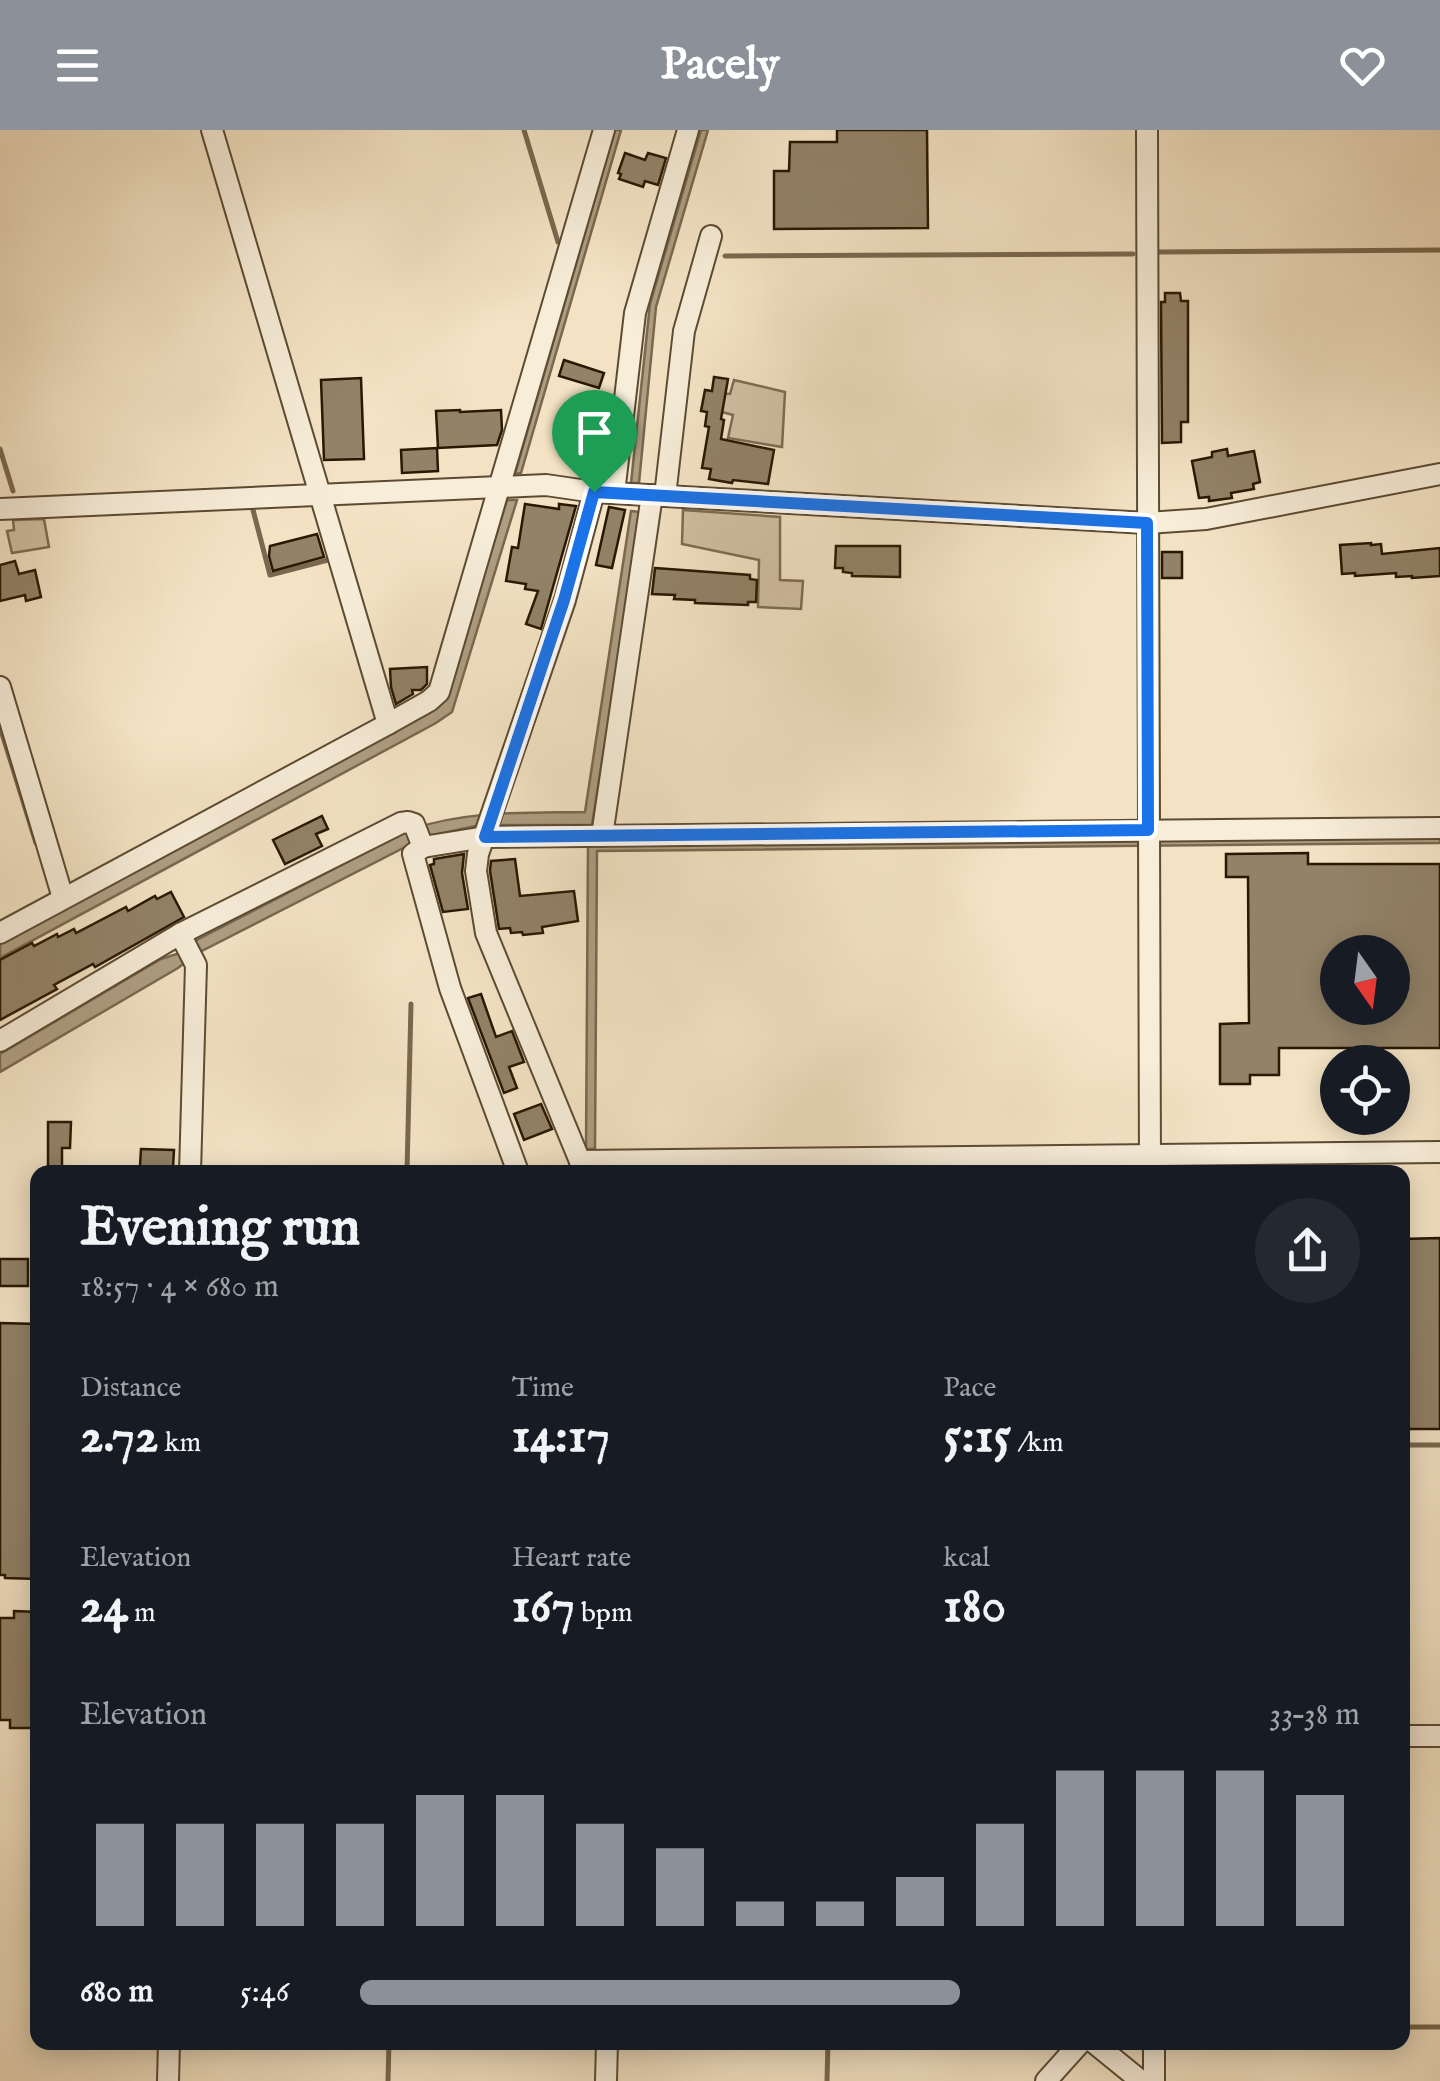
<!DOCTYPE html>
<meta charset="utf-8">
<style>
:root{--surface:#171b24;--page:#242831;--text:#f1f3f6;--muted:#9ea1a6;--accent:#8c9099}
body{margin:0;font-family:"IM FELL English",serif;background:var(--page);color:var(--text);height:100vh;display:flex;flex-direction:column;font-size:38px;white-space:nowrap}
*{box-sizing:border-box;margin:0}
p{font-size:32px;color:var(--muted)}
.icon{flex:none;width:55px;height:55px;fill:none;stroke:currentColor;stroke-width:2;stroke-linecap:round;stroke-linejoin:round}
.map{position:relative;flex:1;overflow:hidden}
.sheet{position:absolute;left:30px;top:1035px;width:1380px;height:885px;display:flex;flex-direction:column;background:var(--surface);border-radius:20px;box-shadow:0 5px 25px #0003}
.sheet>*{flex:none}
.needle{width:65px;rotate:166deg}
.tools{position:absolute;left:1320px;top:805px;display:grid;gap:20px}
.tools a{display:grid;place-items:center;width:90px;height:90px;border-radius:50%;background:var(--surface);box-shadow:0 5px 25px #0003;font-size:50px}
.pin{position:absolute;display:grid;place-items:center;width:85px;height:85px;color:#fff;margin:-102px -42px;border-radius:50% 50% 50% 0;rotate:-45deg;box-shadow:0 0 10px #0007}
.pin .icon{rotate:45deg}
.round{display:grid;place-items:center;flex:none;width:105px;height:105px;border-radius:52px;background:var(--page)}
.overview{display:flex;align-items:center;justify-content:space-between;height:170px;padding:0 50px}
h1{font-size:55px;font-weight:800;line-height:75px}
.figures{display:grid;grid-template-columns:repeat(3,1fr);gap:15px;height:170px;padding:10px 50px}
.figures div{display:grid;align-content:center}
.figures b{font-size:50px;font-weight:800}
.figures small{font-size:28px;font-weight:400}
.figures p{font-size:28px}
.chart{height:280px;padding:20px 50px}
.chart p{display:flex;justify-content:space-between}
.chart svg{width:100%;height:180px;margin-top:10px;stroke:var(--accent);stroke-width:6}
ul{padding:0 50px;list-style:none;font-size:32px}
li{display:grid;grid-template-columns:160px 120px 1fr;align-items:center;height:75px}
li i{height:25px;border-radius:12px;background:var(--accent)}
header{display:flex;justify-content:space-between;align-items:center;height:130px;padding:0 50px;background:var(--accent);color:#fff;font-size:45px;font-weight:800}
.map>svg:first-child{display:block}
</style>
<header><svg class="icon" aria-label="menu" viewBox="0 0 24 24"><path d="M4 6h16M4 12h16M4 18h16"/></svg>Pacely<svg class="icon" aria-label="heart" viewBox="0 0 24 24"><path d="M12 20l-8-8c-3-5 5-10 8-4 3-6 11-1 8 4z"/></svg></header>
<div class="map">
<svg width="1440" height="1951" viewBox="0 0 1440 1951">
<rect width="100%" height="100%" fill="#f3e3c4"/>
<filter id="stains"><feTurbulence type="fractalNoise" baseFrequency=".002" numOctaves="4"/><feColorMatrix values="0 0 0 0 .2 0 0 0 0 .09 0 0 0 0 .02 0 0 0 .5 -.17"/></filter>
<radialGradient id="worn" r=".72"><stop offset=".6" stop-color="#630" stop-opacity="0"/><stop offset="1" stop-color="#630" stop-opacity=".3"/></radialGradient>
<g fill="#d1c0a3" stroke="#7d6c52" stroke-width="2.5">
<path d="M734 250 785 262 782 317 728 308 733 285 718 281 720 263 730 264Z"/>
<path d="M683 380 780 387V450L803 451 801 479 758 477 759 430 682 414Z"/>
<path d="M44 389 49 417 12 423 7 401 14 400 13 390Z"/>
</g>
<g fill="#ae9e82" stroke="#79684f" stroke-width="2.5">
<path d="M615 0H621L521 343 515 344Z"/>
<path d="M701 0H708L656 177 639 353H631L650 174Z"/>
<path d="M507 370H517L452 582 436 593 0 828V814L438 577 447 565Z"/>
<path d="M631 381 641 382 592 695H480L425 707 196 824 178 838 0 942V924L161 829 177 824 191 813 409 700C467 680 525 683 585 682Z"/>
<path d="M1440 706V713L597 721 595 1019H586L588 713Z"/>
</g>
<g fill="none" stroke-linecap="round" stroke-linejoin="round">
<g stroke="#79684f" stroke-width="5">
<path d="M524 0 558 112"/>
<path d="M1159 122 1440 120"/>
<path d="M725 126 1133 124"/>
<path d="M0 319 13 361"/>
<path d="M253 380 270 445 328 430"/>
<path d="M0 597 36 713"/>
<path d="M407 1042 411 874"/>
<path d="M1402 1315H1440"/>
<path d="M1402 1897H1440"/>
<path d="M388 1951 389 1912"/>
<path d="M827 1951 828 1912"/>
</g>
</g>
<g fill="#928267" stroke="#291802" stroke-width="2.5" fill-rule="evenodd">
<path d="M837 0H927L928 98 774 99V41H789L790 12H837Z"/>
<path d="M625 23 645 30 648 23 666 28 658 55 645 51 643 57 619 49 621 44 618 43Z"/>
<path d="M1165 163H1180L1181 171H1188V292H1181V312L1162 313 1161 172H1165Z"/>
<path d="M564 230 604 243 599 258 559 246Z"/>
<path d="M714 247 728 249 721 289 724 290 721 309 774 320 768 354 733 350 732 353 709 349 711 339 702 338 709 297 705 296 707 282 701 281 705 260 712 261Z"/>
<path d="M361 248 364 329 324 330 321 250Z"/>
<path d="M460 280V282L501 280 502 300 497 315 438 318 436 281Z"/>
<path d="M437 318 438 341 402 343 401 320Z"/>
<path d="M1227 319 1228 326 1254 321 1260 352 1253 354 1254 359 1231 363 1232 368 1209 371V367L1199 368 1192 331 1212 327V322Z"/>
<path d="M525 374 559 379V374L576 376 541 499 526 494 538 461 525 459 526 454 506 451 512 417 518 418Z"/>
<path d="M609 377 625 380 612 438 596 435Z"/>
<path d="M317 404 324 427 273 441 269 426 270 416Z"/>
<path d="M1371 413V415L1381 414 1382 424 1440 418V446L1412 448V446L1396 447V443L1355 446V443L1342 444 1340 415Z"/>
<path d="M836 416H900V447L852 446V443L843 442V438H835Z"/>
<rect x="1162" y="422" width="20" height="26"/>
<path d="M15 431 19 444 35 440 41 467 26 471 25 465 0 471V435Z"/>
<path d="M655 438 750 445V449L757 450 756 472H748V475L695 473V470L674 469 675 465 652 464Z"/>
<path d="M427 537V554L421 560H412L413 564 396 574 391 557 390 539Z"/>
<path d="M322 686 328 699 316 704 322 716 285 734 273 710Z"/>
<path d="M1308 723V734H1440V918H1279V945H1250V954H1220V894L1249 893 1248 747H1226V724ZM1338 822H1392V878H1338Z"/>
<path d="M464 724 462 743 468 779 443 782 430 735 434 734V729Z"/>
<path d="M515 729 520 766 574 761 578 791 542 797 543 803 523 805 522 802 511 803 510 798 499 799 490 741 491 731Z"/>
<path d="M171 762 184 787 95 837 93 834 54 855 57 859 0 890V830L32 813 34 816 57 804 58 807 74 799 76 803 126 777 128 781 155 766 157 769Z"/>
<path d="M481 864 496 907 512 901 524 932 509 937 517 958 504 963 468 868Z"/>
<path d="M541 974 552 999 524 1010 514 984Z"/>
<path d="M48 992H71L70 1018H62V1042H48Z"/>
<path d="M141 1019 174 1020 173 1037 140 1036Z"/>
<path d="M1440 1108V1299H1402V1109Z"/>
<rect x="0" y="1129" width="28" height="27"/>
<path d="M0 1193 38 1194V1449L5 1448V1445H0Z"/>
<path d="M14 1481 38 1482V1598H10V1590H0V1488H14Z"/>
</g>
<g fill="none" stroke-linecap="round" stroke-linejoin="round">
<defs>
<g id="minor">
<path d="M212 0 388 594"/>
<path d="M1147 0 1150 1042"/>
<path d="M614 363 635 183 688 0"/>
<path d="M665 366 684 201 711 106"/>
<path d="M0 379 546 355 594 362 1147 393 1206 389 1440 344"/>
<path d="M0 557 63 768"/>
<path d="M602 706 652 365"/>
<path d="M423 717 413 724 450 858 518 1042"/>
<path d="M0 803 388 594 429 571 439 562 604 0"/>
<path d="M180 804 196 835 190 1042"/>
<path d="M0 911 180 804 401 693 408 692 414 694 423 717 485 707 1440 698"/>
<path d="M580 1031 1440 1022"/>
<path d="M584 1041 486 803 476 741 478 724 565 470 594 362"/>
<path d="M1402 1606H1440"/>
<path d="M1093 1912 1141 1951"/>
<path d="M168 1951 169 1912"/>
<path d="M606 1951 607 1912"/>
<path d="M1046 1951 1081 1912"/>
<path d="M1154 1951V1912"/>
</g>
</defs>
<use href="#minor" stroke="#5c4b32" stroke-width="24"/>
<use href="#minor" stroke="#f7edd9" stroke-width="20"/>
</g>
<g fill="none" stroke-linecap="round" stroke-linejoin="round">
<defs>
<path id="route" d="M594 362 1147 393 1148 700 485 707 564 470Z"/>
</defs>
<use href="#route" stroke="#fff" stroke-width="20"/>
<use href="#route" stroke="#1a73e8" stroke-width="12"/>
</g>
<rect width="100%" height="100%" filter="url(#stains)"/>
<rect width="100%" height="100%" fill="url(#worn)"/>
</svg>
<div class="tools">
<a><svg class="needle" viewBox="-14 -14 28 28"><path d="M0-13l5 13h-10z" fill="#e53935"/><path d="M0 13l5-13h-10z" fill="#9ea1a6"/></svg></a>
<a><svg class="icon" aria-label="locate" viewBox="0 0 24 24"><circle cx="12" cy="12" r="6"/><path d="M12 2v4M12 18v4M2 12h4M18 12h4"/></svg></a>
</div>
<div class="pin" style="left:594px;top:362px;background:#1e9e55"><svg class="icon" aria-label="arrive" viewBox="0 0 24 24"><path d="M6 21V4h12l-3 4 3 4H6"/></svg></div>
<section class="sheet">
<div class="overview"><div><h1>Evening run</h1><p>18:57 · 4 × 680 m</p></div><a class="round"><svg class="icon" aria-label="share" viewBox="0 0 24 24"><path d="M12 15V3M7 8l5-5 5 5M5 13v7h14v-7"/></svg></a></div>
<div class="figures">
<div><p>Distance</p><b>2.72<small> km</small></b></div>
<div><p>Time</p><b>14:17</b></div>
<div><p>Pace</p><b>5:15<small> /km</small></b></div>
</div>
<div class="figures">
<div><p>Elevation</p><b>24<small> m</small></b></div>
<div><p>Heart rate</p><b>167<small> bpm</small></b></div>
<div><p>kcal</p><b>180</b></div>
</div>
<div class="chart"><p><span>Elevation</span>33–38 m</p>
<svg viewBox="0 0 160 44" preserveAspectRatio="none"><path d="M5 44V19M15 44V19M25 44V19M35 44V19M45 44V12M55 44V12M65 44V19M75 44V25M85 44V38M95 44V38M105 44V32M115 44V19M125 44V6M135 44V6M145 44V6M155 44V12"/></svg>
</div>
<ul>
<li><b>680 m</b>5:46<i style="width:60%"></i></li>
</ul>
</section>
</div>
